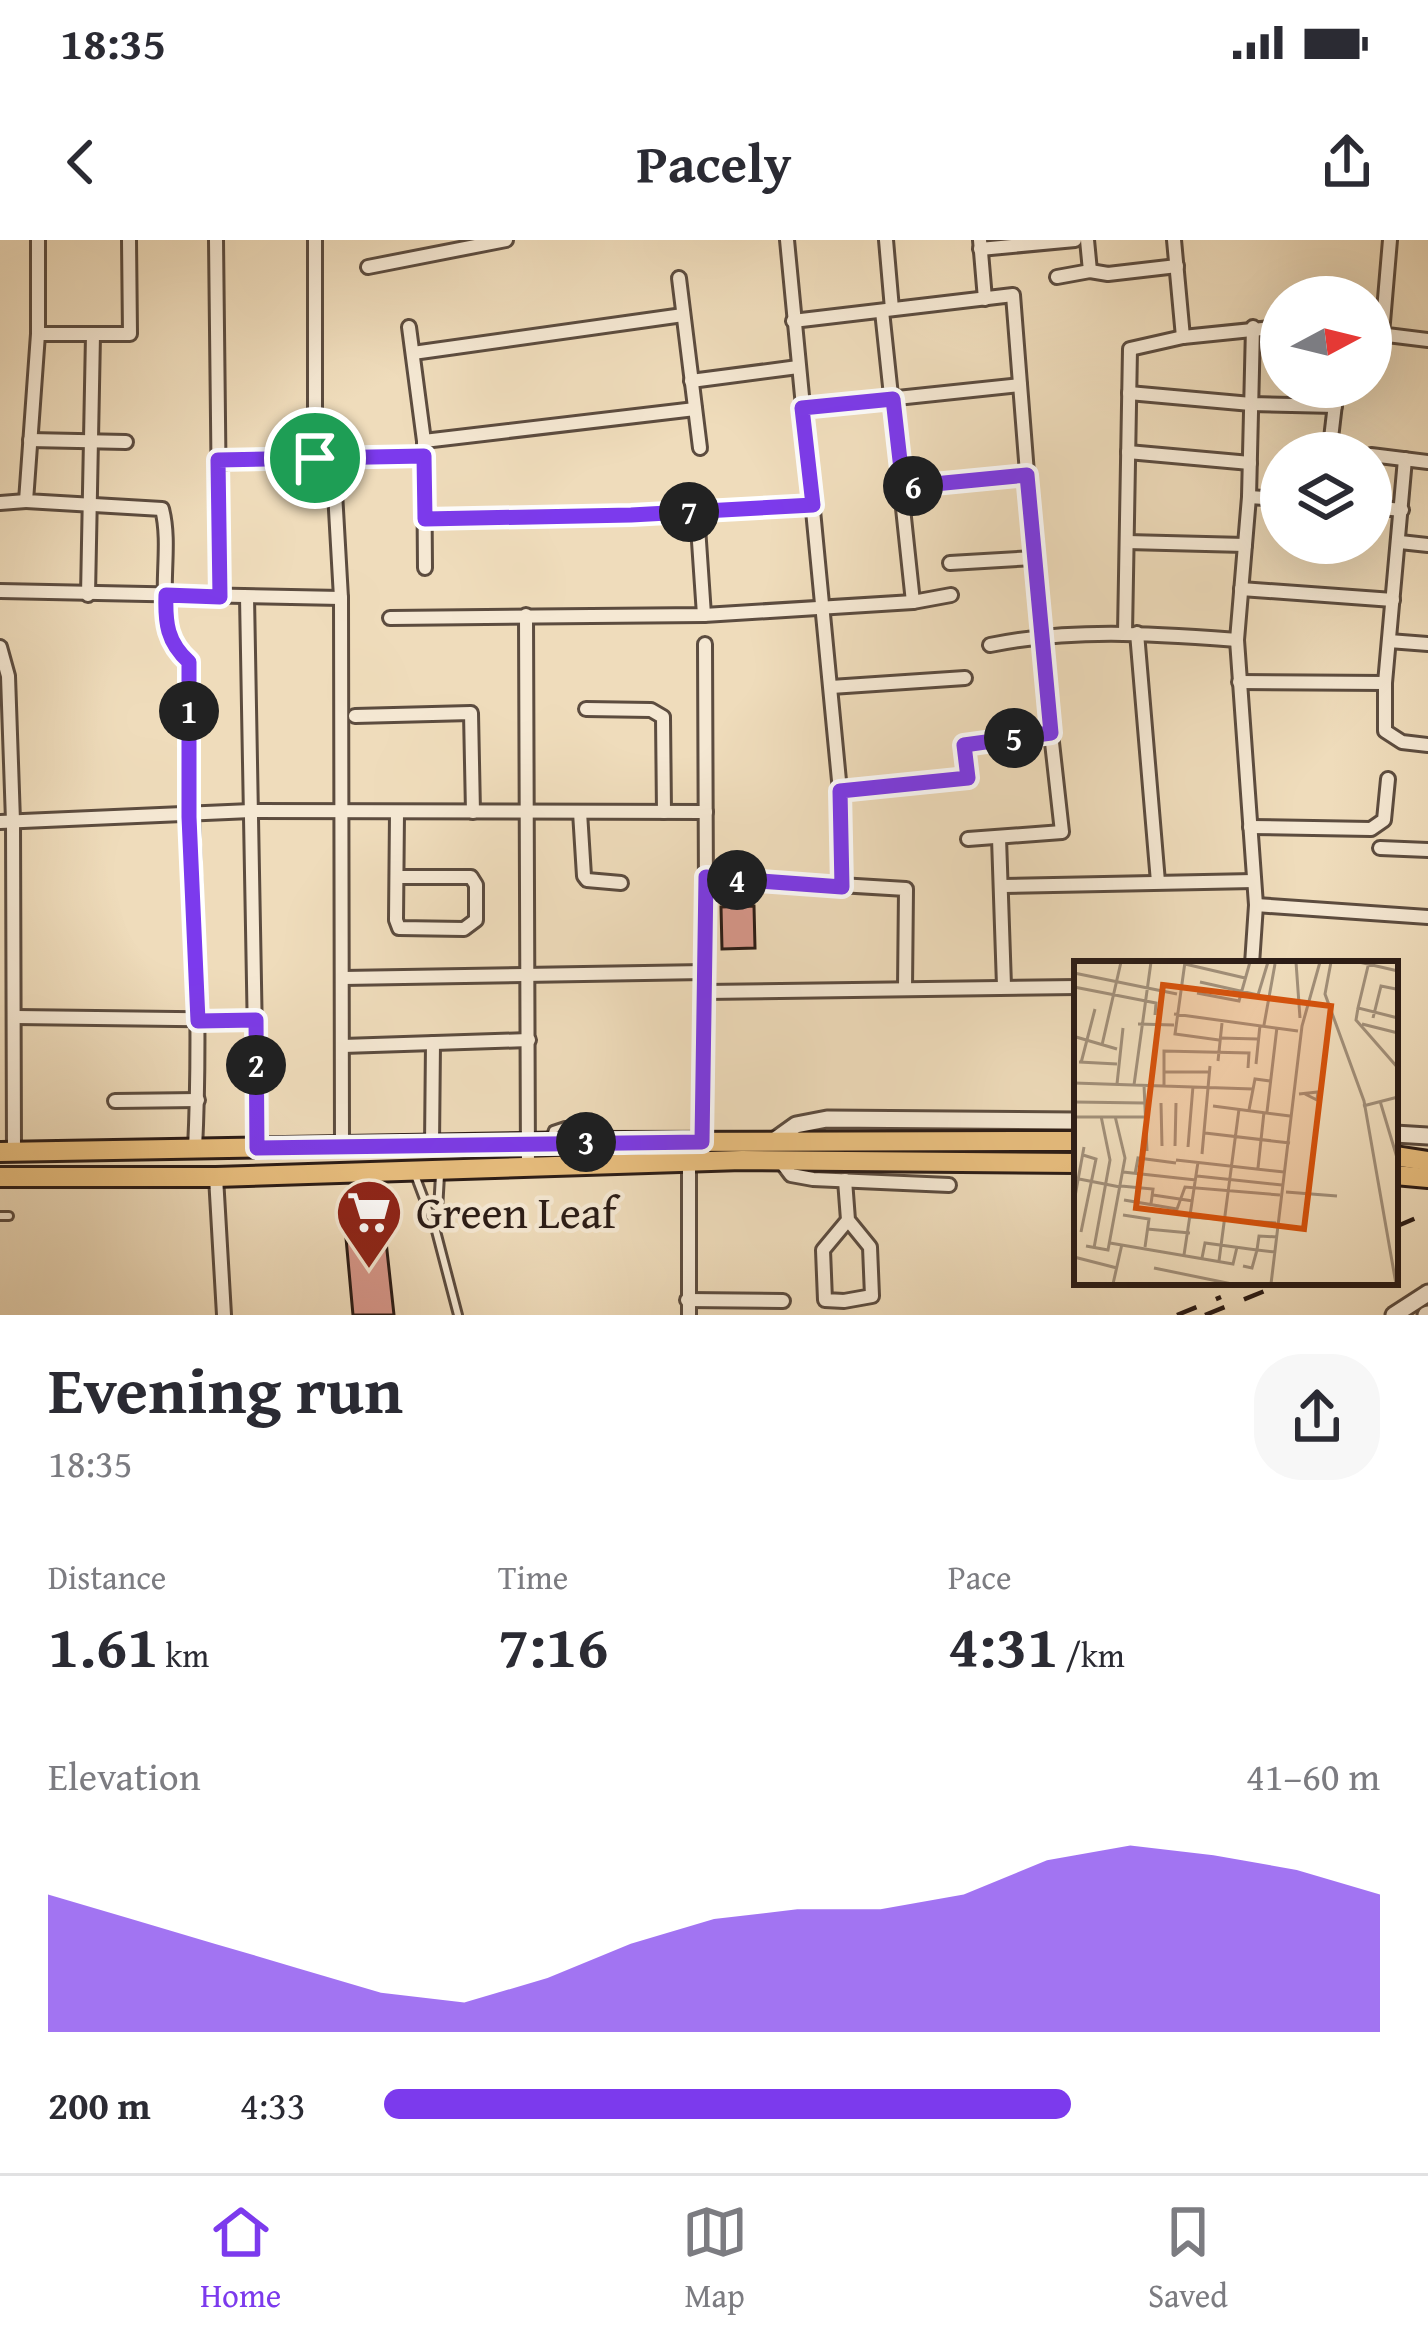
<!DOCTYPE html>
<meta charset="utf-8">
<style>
:root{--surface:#fff;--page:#f7f7f7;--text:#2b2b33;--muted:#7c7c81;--line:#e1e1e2;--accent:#7c3aed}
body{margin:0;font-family:"Gentium Book Plus",serif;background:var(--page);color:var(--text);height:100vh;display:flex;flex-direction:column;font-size:45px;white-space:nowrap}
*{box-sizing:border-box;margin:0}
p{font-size:39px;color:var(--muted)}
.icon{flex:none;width:66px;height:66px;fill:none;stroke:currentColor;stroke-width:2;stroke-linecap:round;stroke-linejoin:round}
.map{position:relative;height:1075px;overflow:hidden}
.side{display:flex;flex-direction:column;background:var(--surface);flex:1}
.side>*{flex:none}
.needle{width:78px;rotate:83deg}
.fabs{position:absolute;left:1260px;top:36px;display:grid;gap:24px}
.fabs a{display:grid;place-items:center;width:132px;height:132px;border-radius:50%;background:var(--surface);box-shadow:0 12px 48px #0002;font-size:60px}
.pin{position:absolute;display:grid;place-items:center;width:102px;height:102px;color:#fff;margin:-51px;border:6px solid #fff;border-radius:50%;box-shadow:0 3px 12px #0007}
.km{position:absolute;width:60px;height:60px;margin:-30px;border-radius:50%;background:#222;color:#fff;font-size:33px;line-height:60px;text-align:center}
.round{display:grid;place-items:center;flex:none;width:126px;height:126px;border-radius:48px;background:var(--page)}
.head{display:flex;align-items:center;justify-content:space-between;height:204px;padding:0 48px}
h1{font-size:66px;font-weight:600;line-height:90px}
.stats{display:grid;grid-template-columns:repeat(3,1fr);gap:18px;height:204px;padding:12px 48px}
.stats div{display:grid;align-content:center}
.stats b{font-size:60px;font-weight:600}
.stats small{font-size:33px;font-weight:400}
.stats p{font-size:33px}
.chart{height:336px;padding:24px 48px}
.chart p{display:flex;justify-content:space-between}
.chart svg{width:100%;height:216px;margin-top:12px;fill:var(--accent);opacity:.7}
ul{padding:0 48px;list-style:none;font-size:39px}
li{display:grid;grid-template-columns:192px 144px 1fr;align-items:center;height:90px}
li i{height:30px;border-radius:15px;background:var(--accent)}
.status{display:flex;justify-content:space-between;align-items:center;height:84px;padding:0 60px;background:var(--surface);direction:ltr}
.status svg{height:33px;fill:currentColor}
header{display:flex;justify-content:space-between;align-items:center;height:156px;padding:0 48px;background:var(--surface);font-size:54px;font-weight:600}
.dock{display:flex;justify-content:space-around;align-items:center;height:168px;border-top:3px solid var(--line);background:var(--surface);font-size:33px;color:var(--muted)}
.dock a{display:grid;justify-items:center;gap:6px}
.dock .active{color:var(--accent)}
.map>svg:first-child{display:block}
</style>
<div class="status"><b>18:35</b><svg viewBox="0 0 49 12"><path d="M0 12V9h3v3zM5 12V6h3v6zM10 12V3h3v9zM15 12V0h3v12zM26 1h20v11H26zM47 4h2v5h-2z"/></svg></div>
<header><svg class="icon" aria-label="back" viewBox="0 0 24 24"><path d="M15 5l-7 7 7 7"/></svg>Pacely<svg class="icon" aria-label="share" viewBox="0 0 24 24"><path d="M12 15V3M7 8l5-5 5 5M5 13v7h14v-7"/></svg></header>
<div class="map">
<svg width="1428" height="1075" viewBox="0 0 1428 1075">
<rect width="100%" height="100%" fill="#efdcbb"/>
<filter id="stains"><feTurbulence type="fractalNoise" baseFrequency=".00167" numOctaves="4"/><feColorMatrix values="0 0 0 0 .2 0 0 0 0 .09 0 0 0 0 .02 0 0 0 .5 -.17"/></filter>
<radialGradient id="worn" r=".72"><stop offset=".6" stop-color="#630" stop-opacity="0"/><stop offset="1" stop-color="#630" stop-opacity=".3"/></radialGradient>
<g fill="#d7978a" stroke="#2b1c16" stroke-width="3">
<path d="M754 666 755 708 722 709 721 667Z"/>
<path d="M384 983 394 1075H353L345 987Z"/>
</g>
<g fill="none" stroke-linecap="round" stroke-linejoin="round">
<defs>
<g id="service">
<path d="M549 901 553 890 565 886 577 889 580 897"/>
<path d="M415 935 436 991 458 1075"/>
<path d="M0 976H9"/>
<path d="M437 988 440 935"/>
</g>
<g id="minor">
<path d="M38 0V94L26 261 162 269C175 319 147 383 189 422 189 585 203 747 195 909"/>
<path d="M216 0 220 357"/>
<path d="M315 0V218"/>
<path d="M787 0 840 551 842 647"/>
<path d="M886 0 892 69"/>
<path d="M980 0 985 59"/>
<path d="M1174 0 1183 97"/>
<path d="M980 9 1075 0"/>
<path d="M368 27 506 0"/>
<path d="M1090 31 1108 34 1177 26"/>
<path d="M1057 37 1090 31 1087 0"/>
<path d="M679 38 700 208"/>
<path d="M882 71 913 362"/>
<path d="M793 81 1013 55 1039 386 1062 592 968 599"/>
<path d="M409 87 424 201 425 328"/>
<path d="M1371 93 1428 100"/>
<path d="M38 94H130L129 0"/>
<path d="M1382 94 1390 0"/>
<path d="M413 113 683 75"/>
<path d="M691 141 798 127"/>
<path d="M1337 147 1330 207 1357 213"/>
<path d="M1129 153 1251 164 1335 166"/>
<path d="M802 168 1020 145"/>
<path d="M30 200 126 202"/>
<path d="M424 201 695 169"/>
<path d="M1128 212 1250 223"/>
<path d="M1371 215 1428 222"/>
<path d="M333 217 341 358 342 906"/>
<path d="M1405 219 1385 443V491L1402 502 1428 505"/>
<path d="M218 221 424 216"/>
<path d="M903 247 1027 235"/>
<path d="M1249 257 1281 259"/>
<path d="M0 263 26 261"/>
<path d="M1371 267 1402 270"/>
<path d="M697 272 704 375"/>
<path d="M425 279 631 275 813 265"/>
<path d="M1127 302 1245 305"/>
<path d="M1400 302 1428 305"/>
<path d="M950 323 1034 318"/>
<path d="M1241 349 1393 360"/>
<path d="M0 351 341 358"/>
<path d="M88 355 93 95"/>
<path d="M247 357 257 908"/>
<path d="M526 375 528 928"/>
<path d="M390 378 704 375 913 362 951 355"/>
<path d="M1125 393 1130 109 1183 97 1281 87"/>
<path d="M1137 393 1158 642"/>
<path d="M1389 401 1428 404"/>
<path d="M990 405C1073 388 1153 394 1237 400"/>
<path d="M0 407 8 436 13 581 14 912"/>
<path d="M1239 442 1385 443"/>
<path d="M831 447 965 438"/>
<path d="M586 469 651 470 663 477 664 572"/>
<path d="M355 476 471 473 473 572"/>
<path d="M840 551 968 538 965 505 1051 493"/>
<path d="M580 572 584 636 587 640 621 643"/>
<path d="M0 582 251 571 706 572"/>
<path d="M1250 587 1371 589 1384 580 1388 539"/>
<path d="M999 598 1004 746"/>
<path d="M1380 608 1428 610"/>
<path d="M397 637H471L476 645V680L464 689 399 688 396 680 397 573"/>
<path d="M706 637 906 649 905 748"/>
<path d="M1003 646 1254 641"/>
<path d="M1256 665 1428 677"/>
<path d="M1252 724 1256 665 1237 400 1249 257 1253 87"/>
<path d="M343 738 705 732"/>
<path d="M705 752 1077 747"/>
<path d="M16 777 256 780"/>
<path d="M343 806 529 800"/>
<path d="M115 861 198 860"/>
<path d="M702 902 706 657 705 404"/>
<path d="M432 905 433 803"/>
<path d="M779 919 791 935 813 939 949 945"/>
<path d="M216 937 224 1075"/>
<path d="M845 940 848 980 870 1007 872 1056 844 1061 825 1060 823 1010 848 980"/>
<path d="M687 1060 783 1061"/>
<path d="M689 1075V921"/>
</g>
<g id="tertiary">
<path d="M1395 894 1428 896"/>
<path d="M775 900 796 885 827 879 1077 881"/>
<path d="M1394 1075 1428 1053"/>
<path d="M1426 1075 1428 1074"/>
</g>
<g id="primary">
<path d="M0 912 580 902 1077 901"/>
<path d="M1395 916 1428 921"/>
<path d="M1395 935 1428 938"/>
<path d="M0 937H216L742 920 1077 923"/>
</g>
</defs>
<use href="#service" stroke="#5c4c3f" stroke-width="12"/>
<use href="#minor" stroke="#5c4c3f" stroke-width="18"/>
<use href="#tertiary" stroke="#5c4c3f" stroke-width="21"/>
<use href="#primary" stroke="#2b1c16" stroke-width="24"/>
<use href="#service" stroke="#f5e8d3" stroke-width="6"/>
<use href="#minor" stroke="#f5e8d3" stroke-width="12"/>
<use href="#tertiary" stroke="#f5e8d3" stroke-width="15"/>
<use href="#primary" stroke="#e8be7e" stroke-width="18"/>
<g stroke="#2b1c16" stroke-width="4.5" stroke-dasharray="21 21" stroke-linecap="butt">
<path d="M1395 987 1428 973"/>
<path d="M1177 1075 1221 1057"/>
<path d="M1205 1075 1287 1042"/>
</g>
</g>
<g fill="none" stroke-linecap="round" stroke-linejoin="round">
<defs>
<path id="route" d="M893 159 903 247 1027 235 1051 493 964 505 968 538 840 551 842 647 706 637 702 902 257 908 256 780 198 781 189 577V422C167 402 165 383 166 355L220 357 218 220 424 216 425 279 631 275 813 265 802 168Z"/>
</defs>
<use href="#route" stroke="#fff" stroke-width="24"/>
<use href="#route" stroke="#7c3aed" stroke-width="15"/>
</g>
<defs>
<symbol id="supermarket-pin" viewBox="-11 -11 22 30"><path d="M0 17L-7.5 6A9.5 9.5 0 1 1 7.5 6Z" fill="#8f2418" stroke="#f5e8d3"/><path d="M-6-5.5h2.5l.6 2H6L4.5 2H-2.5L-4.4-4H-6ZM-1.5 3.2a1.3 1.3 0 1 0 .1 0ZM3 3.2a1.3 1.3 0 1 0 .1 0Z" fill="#fff"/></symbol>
</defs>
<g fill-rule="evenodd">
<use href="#supermarket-pin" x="331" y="934" width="76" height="104"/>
</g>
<g text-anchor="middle" stroke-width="9" stroke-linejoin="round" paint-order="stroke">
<g font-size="45" fill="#2b1c16" stroke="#f5e8d3" text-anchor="start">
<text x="416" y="988">Green Leaf</text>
</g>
</g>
<g transform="translate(1074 721)">
<rect width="324" height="324" fill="#efdcbb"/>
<path fill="none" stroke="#a18f79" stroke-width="3" d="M111 1 101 73 145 79M222 1 226 57M257 1 251 33 290 140 322 323M285 1 324 10M295 1 284 47 324 57M111 3 171 17M0 12 103 33M126 21 184 34 194 1M0 26 82 42 81 54M123 32 165 40 176 1M0 33V97M284 47 282 59 324 107M100 53 224 70M299 57 307 25 322 28 324 22M64 63 100 64M288 63 324 72M190 64 201 3M2 76 43 88M145 77 184 78M28 84 47 1M144 100 148 62M5 101 43 103M7 102 21 48M182 103 186 64M90 111H134M0 122 179 128M43 123 49 67M60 124 77 1M70 124 73 190M90 125V90L175 92 174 107M225 133 244 131 243 139 231 133M306 140 324 200M0 141 70 142M87 142 88 185M139 145 216 155M289 145 324 136M175 149 181 118 196 120M193 151 203 66M0 156H71M131 172 216 182M101 185 102 142M114 186 119 125M128 193 136 105M102 199 210 211M184 207 190 151M49 211 122 219M61 213 64 197 102 202M123 215 208 224M0 217 46 226M47 225 79 228 77 243M212 231 263 235M79 234 119 240M50 239 103 248 111 226 206 234M0 241 10 186M49 254 75 258 71 286M116 256 202 262M73 268 116 272M7 271 22 198 9 194M36 282 159 303 163 286M12 285 34 289 51 197 41 155M20 287 36 199 27 155M201 291 183 289 185 275 203 276M110 294 124 201M0 296 43 307M128 297 131 282 183 289 178 307 169 305M145 300 165 148M80 307 158 323M39 323 48 283M197 323 228 65 246 1"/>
<path fill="#d5530d" fill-opacity="0.15" stroke="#d5530d" stroke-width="6" d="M89 24 257 45 230 268 62 247Z"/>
<rect width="324" height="324" fill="none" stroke="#2b1c16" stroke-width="6"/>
</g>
<rect width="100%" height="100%" filter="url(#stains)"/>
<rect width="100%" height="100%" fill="url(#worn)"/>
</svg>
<div class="fabs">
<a><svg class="needle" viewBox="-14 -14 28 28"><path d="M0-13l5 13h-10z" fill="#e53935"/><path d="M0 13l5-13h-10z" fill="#7c7c81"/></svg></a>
<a><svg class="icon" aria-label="layers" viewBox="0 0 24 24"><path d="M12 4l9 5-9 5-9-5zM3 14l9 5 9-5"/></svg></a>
</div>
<div class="pin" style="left:315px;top:218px;background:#1e9e55"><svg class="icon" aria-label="arrive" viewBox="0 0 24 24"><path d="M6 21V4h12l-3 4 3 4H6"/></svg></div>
<b class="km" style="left:189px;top:471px">1</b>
<b class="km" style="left:256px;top:825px">2</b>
<b class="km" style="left:586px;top:902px">3</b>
<b class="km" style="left:737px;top:640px">4</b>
<b class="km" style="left:1014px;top:498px">5</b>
<b class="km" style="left:913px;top:246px">6</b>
<b class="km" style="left:689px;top:272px">7</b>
</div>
<section class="side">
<div class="head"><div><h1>Evening run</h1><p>18:35</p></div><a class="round"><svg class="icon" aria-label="share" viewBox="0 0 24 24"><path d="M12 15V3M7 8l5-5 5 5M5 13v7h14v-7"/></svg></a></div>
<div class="stats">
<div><p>Distance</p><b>1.61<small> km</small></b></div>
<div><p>Time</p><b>7:16</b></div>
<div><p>Pace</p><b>4:31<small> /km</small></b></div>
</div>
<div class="chart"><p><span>Elevation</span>41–60 m</p>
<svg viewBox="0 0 160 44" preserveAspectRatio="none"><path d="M0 44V16L10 21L20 26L30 31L40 36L50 38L60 33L70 26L80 21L90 19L100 19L110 16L120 9L130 6L140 8L150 11L160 16V44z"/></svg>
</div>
<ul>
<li><b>200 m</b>4:33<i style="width:69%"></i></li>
</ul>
</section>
<nav class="dock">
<a class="active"><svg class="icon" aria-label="home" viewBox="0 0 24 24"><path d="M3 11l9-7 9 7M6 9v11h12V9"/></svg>Home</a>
<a><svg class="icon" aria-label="map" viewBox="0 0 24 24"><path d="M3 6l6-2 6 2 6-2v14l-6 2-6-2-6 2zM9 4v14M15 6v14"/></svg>Map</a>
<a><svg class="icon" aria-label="saved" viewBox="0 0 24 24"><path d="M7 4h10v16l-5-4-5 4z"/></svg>Saved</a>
</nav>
